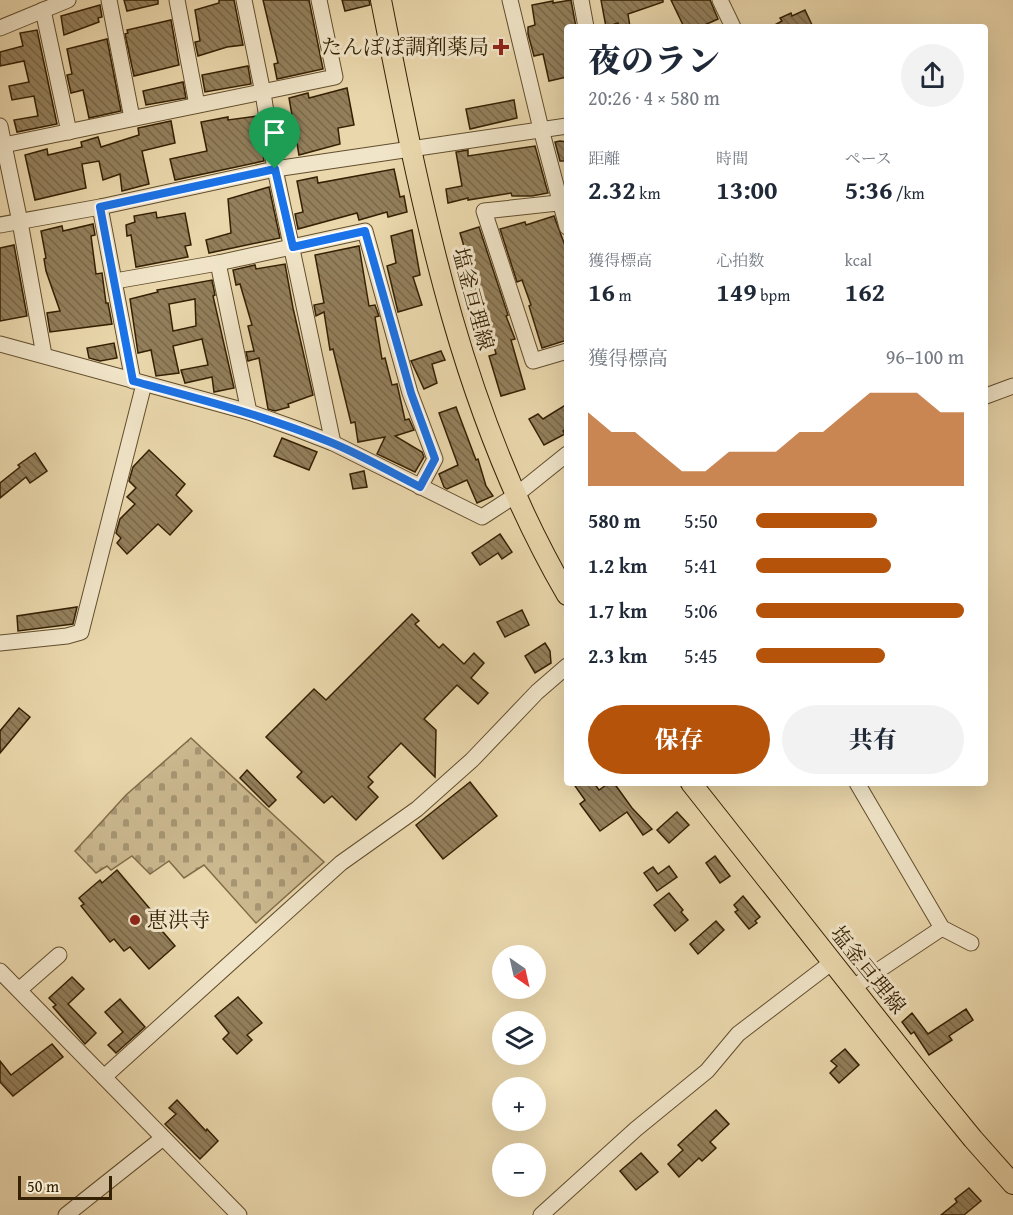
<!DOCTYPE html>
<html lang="ja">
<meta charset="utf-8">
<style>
:root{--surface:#fff;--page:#f2f2f3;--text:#1f2937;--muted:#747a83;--accent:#b45309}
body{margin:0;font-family:"Gentium Book Plus","Noto Serif JP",serif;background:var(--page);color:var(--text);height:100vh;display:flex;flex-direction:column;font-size:22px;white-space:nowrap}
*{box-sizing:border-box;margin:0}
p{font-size:20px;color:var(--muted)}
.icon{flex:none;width:33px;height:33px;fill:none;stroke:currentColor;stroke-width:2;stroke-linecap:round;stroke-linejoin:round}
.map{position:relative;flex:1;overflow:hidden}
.side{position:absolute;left:564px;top:24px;width:424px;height:762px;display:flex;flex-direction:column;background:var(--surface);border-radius:6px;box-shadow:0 6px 24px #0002}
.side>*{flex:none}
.needle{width:39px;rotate:146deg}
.tools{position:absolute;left:492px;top:945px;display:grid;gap:12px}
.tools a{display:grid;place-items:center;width:54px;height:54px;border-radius:50%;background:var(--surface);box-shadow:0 6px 24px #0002;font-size:30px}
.scale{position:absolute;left:18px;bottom:15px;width:94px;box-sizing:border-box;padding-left:6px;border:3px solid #342003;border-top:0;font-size:16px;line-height:21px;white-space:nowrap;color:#342003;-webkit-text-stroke:4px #f1e5c9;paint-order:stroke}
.pin{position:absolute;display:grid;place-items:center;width:51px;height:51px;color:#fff;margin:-62px -26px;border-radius:50% 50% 50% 0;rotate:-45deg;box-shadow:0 0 6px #0007}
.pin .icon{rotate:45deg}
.round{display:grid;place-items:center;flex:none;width:63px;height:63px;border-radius:32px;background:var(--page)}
.headline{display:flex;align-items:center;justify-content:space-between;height:102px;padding:0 24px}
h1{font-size:33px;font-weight:800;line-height:45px}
.stats{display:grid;grid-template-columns:repeat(3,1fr);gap:9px;height:102px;padding:6px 24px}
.stats div{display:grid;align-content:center}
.stats b{font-size:26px;font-weight:800}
.stats small{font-size:16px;font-weight:400}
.stats p{font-size:16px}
.chart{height:168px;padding:12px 24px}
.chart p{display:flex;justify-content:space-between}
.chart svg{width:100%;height:108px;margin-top:6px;fill:var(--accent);opacity:.7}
.action{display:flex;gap:12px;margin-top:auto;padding:12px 24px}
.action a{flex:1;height:69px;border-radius:36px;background:var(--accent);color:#fff;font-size:24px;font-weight:800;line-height:69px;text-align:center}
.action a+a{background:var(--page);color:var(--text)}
ul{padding:0 24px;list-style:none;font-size:20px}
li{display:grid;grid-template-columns:96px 72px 1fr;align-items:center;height:45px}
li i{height:15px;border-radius:8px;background:var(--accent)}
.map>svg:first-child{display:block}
</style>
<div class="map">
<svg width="1013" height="1215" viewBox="0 0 1013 1215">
<defs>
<pattern id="cemetery-stones" width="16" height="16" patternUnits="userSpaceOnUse" patternTransform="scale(1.5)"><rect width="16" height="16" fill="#cbb88f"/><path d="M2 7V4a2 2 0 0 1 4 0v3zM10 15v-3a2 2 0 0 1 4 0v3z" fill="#a69573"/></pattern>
<pattern id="building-back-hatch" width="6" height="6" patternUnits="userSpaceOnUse" patternTransform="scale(1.5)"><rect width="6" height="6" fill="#937f5b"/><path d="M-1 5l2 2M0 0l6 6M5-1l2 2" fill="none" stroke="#796849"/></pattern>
</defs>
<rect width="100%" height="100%" fill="#ead7ac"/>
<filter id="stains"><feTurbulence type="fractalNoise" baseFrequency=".00333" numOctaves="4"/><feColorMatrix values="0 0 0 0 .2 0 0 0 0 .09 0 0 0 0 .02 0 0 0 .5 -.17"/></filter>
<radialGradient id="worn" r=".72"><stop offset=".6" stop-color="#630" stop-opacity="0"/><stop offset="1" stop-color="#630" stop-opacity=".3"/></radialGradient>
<path fill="url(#cemetery-stones)" stroke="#806c49" stroke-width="1.5" d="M191 738 324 862 256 923 204 865 184 878 169 861 150 874 132 856 111 870 107 866 96 873 75 851 126 795Z"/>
<g fill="url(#building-back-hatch)" stroke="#342003" stroke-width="1.5" fill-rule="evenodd">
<path d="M124 0H158V4L127 11Z"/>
<path d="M219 0H234L243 45 227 47 198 56 195 42 200 41 195 10 219 3Z"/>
<path d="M263 0H309L323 69 277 79 274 64 278 63Z"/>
<path d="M342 0H369L370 5 345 11Z"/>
<path d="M571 0 576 27H567V77L549 81 543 54 534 56 528 34V27L535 25 532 5 553 1V3Z"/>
<path d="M601 0H663V2L628 14 630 27H619L618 23 606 27Z"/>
<path d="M671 0H710L718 19 700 27H684Z"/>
<path d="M100 5 102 17 98 18 99 22 64 35 61 16Z"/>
<path d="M805 10 813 27H771L782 21 780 18 791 13 792 16Z"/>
<path d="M171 20 179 65 134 76 125 34 128 33 127 30Z"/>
<path d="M37 30 57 124 17 132 14 120 38 116 34 96 12 100 9 86 29 82 24 61 0 66V52L23 46 20 33Z"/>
<path d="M107 39 121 111 89 118 83 90 71 93 67 75 72 74 67 49Z"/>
<path d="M248 66 251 84 205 92 202 75Z"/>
<path d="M183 82 186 98 146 105 143 91Z"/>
<path d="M347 88 354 125 338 128 340 144 299 155 289 98 308 93 309 98Z"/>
<path d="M514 100 517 118 470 129 466 109Z"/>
<path d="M257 116 264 161 175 180 170 159 207 151 201 122 228 117V120Z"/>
<path d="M171 121 175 143 142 151 149 184 122 191 120 174 103 180 99 161 82 164 86 188 35 200 25 155 47 149 48 155 82 147 81 142 98 137 101 147 139 135 138 128Z"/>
<path d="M560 141 567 142V161H560L555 142Z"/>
<path d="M535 146 548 193 532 196H512L511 193 468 200V198L448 203 446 189 462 186 456 152 468 150V156Z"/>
<path d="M394 169 400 197 404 196 407 212 388 217 387 212 359 220 357 213 298 229 295 214 303 212 297 181 317 177 318 183Z"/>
<path d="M269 187 280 238 209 253 206 240 231 233 228 199Z"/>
<path d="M156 212 157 218 185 213 191 245 185 246 188 257 136 267 131 235 127 236 126 225 135 222 134 216Z"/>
<path d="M554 216 567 251V340L542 348 529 306 531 305 522 280 517 282 500 229 525 222 526 225Z"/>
<path d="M93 224 95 235 91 236 96 274 102 273 106 303H108L112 324 50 332 47 313 60 311 46 271 44 259 46 258 41 231 62 226 63 231Z"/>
<path d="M479 227 508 315 506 316 515 339 511 340 525 389 501 396 489 356 496 354 482 299 474 301 467 271 462 273 458 263 468 260 460 233Z"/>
<path d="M412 230 420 275 413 277 422 305 398 312 387 266 396 263 391 236Z"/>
<path d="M14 245 27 316 0 321V248Z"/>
<path d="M359 246 369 306 375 305 379 316 375 317 382 359 385 358 392 385 397 384 405 420 409 419 414 430 395 436 422 452 424 457 415 472 377 454 385 437 358 442 355 422 351 423 333 349 330 350 324 312 316 316 314 305 324 303 315 255Z"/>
<path d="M285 264 293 308 313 395 288 404 289 407 275 411 268 409 259 358 248 361 246 352 254 351 248 326 252 325 240 284 236 285 233 270 255 265 256 269Z"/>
<path d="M212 280 215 295 213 296 234 388 214 392 212 377 185 383 181 370 208 365 202 339 173 346 179 373 156 376 151 350 138 353 130 299 158 292 157 290ZM195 299 196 326 173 331 169 304Z"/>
<path d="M114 343 117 358 100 361 89 358 87 348Z"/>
<path d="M441 351 445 360 432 364 437 383 424 389 411 361Z"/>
<path d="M567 404V428L563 431 565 434 544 445 529 419 538 414 543 419Z"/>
<path d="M456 407 476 460 478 459 486 486 493 496 477 503 467 480 447 489 444 487 439 474 458 465 439 413Z"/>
<path d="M282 438 317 452 309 470 274 456Z"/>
<path d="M149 450 185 484 176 495 192 511 170 535 158 524 127 554 117 543 121 538 116 533 120 519 135 504 127 497 136 488 129 481 133 467Z"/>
<path d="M35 453 47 471 30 483 26 477 0 498V483L20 467 18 465Z"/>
<path d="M364 471 367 487 353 489 350 474Z"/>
<path d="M500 534 512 552 502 559 498 553 480 565 472 553Z"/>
<path d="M77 607 73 624 18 631 17 616Z"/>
<path d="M522 610 529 625 505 637 497 622Z"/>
<path d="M412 614 419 621 415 624 439 648 443 644 464 664 474 653 484 663 471 678 488 693 478 704 457 685 424 719 436 730 435 777 401 743 368 777 373 782 368 787 378 797 356 820 332 796 324 803 297 777 302 772 266 737 314 689 326 700Z"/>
<path d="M545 643 550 651 551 663 535 673 525 656Z"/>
<path d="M19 708 30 717 0 753V731Z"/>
<path d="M247 770 276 800 269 807 240 778Z"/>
<path d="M470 782 497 816 443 859 416 825Z"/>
<path d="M573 783H594L599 790 609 783H614L632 808 652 829 643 835 627 812 600 831 580 804 585 800Z"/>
<path d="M677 812 689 825 669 843 657 830Z"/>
<path d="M715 856 730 876 720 883 706 863Z"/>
<path d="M669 866 677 877 657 891 644 873 653 867 658 874Z"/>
<path d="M117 870 161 922 157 925 175 946 149 969 130 947 124 951 114 939 110 942 81 906 84 904 79 898 100 880 102 883Z"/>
<path d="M669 893 683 910 681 912 688 920 675 931 654 905Z"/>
<path d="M743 896 760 917 755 921 757 923 749 929 735 912 738 910 734 905Z"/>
<path d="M716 921 724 930 698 954 690 944Z"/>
<path d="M72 977 84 989 68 1004 96 1033 85 1044 53 1007 56 1005 49 998Z"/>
<path d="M238 997 262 1023 247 1035 252 1040 237 1054 223 1039 229 1033 215 1016Z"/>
<path d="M120 999 145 1027 116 1053 108 1045 123 1032 105 1012Z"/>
<path d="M966 1009 973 1020 949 1036 952 1040 929 1055 914 1032 911 1034 902 1022 912 1013 928 1034Z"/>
<path d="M52 1044 63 1057 13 1096 0 1082V1061L11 1075Z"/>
<path d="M845 1049 859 1065 839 1083 830 1073 837 1066 831 1061Z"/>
<path d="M177 1100 206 1131 207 1129 218 1141 200 1159 165 1124 176 1114 169 1108Z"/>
<path d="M716 1110 729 1124 710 1142 716 1148 702 1161 699 1158 679 1177 668 1164 683 1150 678 1145Z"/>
<path d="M641 1153 658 1172 636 1190 620 1171Z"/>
<path d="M969 1188 981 1201 964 1215H941L957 1202 955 1199Z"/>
</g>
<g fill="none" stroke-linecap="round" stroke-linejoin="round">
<defs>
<g id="minor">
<path d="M109 0 132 118"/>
<path d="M177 0 197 105"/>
<path d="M244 0 263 93 275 169 333 443"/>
<path d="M510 0 541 129 567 227"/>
<path d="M581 0 586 27"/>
<path d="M720 0 733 27"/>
<path d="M43 10 69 132"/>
<path d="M0 28 68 0"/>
<path d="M0 126 20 222 44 355"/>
<path d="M4 145 335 77 319 0"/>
<path d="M567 202 484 211 533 361 567 351"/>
<path d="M100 207 133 381"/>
<path d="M0 225 100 207 275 169 567 126"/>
<path d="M218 263 249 412"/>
<path d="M115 281 218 263 365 231 410 393 435 459 420 487"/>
<path d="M0 344 249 412 297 429 333 443 482 517 516 495 567 454"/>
<path d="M986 396 1013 386"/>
<path d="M0 643 67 636 81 632 144 384"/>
<path d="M857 783 942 928 971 943"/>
<path d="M0 971 239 1215"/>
<path d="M852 988 942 928"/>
<path d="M19 990 59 955"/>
<path d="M104 1077 341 863 417 809 472 760 537 692 567 666"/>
<path d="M66 1215 163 1138"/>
<path d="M541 1215 636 1129 707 1071 738 1034 831 963"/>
</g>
<g id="major">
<path d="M381 0C422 207 459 410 567 595"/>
<path d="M691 783 938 1096 973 1139 1013 1184"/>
</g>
</defs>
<use href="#minor" stroke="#624e2d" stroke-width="17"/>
<use href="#major" stroke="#342003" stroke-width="22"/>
<use href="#minor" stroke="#f1e5c9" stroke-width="15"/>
<use href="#major" stroke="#ead7ac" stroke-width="20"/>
</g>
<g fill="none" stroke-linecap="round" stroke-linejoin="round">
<defs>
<path id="route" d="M275 169 293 247 365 231 411 393 435 459 420 487C390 472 360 454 330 442 266 416 200 399 133 381L100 207Z"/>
</defs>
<use href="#route" stroke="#fff" stroke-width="12"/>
<use href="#route" stroke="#1a73e8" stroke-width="8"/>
</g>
<g fill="#8f2418" stroke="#f1e5c9" stroke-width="2">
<path d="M498 38h6v6h6v6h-6v6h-6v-6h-6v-6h6z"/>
<circle cx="135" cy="920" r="6"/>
</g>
<g text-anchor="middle" stroke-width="6" stroke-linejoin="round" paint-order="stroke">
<g font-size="21" fill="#342003" stroke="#f1e5c9" text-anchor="end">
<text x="489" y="54">たんぽぽ調剤薬局</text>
<text x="147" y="927" text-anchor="start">恵洪寺</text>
</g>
<g font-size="21" fill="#342003" stroke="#f1e5c9">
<text transform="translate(473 299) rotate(75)" y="7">塩釜亘理線</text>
<text transform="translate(868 970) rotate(51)" y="7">塩釜亘理線</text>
</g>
</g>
<rect width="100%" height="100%" filter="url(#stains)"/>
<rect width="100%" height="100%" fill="url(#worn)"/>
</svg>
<div class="tools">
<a><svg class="needle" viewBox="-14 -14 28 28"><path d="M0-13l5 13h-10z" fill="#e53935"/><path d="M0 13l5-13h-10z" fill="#747a83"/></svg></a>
<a><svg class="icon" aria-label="layers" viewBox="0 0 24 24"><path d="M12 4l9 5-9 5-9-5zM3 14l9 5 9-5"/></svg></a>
<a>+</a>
<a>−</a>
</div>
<div class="scale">50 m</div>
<div class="pin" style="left:275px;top:169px;background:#1e9e55"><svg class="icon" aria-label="arrive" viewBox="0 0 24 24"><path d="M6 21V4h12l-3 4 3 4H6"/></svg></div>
<section class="side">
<div class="headline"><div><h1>夜のラン</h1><p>20:26 · 4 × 580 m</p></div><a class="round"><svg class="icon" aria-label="share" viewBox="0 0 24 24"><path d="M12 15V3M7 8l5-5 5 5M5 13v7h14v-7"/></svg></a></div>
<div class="stats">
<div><p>距離</p><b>2.32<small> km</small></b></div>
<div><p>時間</p><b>13:00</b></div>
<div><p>ペース</p><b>5:36<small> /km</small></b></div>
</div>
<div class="stats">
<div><p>獲得標高</p><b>16<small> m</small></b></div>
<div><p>心拍数</p><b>149<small> bpm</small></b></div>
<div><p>kcal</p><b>162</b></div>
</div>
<div class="chart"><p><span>獲得標高</span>96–100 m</p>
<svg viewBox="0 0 160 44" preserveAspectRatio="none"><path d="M0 44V14L10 22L20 22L30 30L40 38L50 38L60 30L70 30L80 30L90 22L100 22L110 14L120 6L130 6L140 6L150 14L160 14V44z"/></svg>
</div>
<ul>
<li><b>580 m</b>5:50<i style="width:58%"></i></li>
<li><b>1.2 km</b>5:41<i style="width:65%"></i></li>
<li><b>1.7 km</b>5:06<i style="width:100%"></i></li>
<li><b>2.3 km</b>5:45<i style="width:62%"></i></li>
</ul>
<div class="action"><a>保存</a><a>共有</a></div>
</section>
</div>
